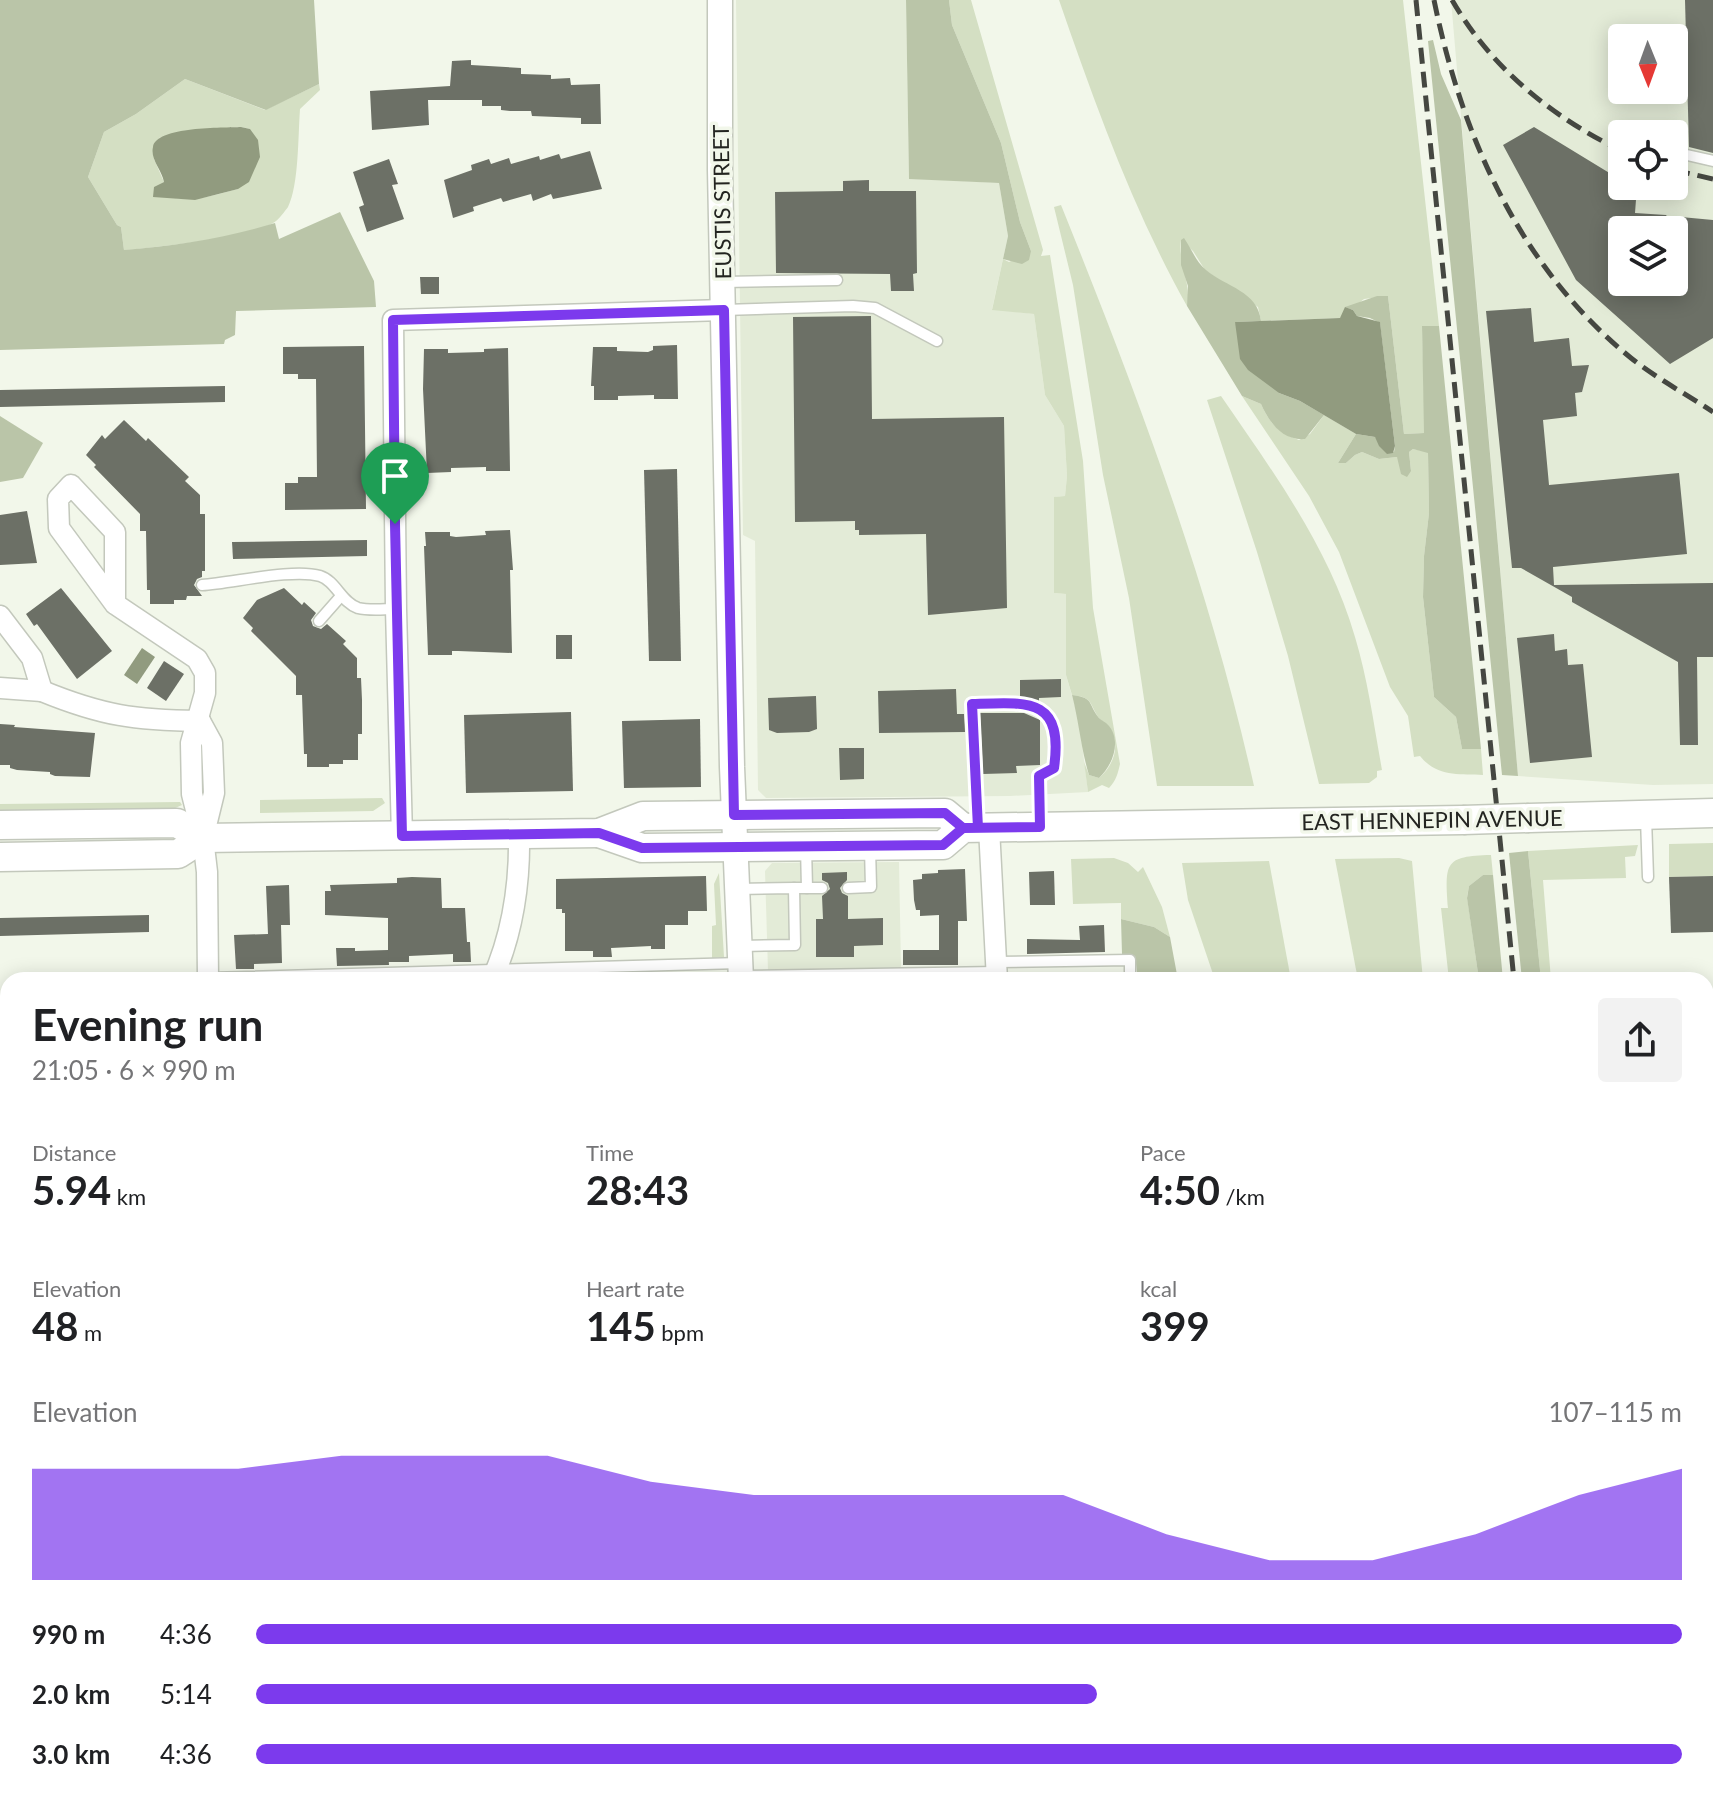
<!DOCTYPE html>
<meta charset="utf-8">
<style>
:root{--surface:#fff;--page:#f2f2f2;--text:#202124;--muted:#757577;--accent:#7c3aed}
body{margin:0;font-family:Lato,sans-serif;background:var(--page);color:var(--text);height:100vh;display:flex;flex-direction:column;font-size:30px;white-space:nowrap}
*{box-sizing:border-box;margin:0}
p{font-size:26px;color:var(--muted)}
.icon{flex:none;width:44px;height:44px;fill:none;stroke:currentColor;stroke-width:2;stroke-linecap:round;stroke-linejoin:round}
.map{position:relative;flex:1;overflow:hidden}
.details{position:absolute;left:0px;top:972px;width:1714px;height:828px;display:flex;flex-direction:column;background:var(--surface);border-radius:24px 24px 0 0;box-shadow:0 4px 20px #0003}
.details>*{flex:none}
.needle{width:52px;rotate:179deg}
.controls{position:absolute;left:1608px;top:24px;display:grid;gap:16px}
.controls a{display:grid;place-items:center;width:80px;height:80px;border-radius:8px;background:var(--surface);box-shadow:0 4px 20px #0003;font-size:40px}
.pin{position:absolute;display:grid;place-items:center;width:68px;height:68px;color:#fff;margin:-82px -34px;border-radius:50% 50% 50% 0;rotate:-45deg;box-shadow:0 0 8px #0007}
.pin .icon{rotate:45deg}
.round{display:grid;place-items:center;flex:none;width:84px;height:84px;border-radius:8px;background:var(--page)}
.head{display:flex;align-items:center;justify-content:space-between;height:136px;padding:0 32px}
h1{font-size:44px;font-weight:700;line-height:60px}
.metrics{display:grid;grid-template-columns:repeat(3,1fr);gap:12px;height:136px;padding:8px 32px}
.metrics div{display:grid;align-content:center}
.metrics b{font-size:40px;font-weight:700}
.metrics small{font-size:22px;font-weight:400}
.metrics p{font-size:22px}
.chart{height:224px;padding:16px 32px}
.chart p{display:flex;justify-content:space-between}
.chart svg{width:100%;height:144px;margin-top:8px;fill:var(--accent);opacity:.7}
ul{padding:0 32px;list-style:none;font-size:26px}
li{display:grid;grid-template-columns:128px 96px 1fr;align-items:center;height:60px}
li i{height:20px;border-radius:10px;background:var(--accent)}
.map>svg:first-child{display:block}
</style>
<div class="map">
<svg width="1713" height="1800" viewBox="0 0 1713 1800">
<rect width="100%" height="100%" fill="#f2f7ea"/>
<g fill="#e3ebd7" fill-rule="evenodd">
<path d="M736 0H906L909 178 999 183 1008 236 992 309 1034 314 1045 395 1064 426 1067 476 1065 496 1055 497 1054 593 1066 594V675L1079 720 1088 792 1010 796 766 798 758 790 755 541 743 535Z"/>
<path d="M1451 0H1713V784L1653 785 1518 776ZM1622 38H1674V90H1622ZM1622 134H1674V186H1622ZM1622 230H1674V282H1622Z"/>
<path d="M899 862 901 969 768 971 765 871 772 863Z"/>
<path d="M1706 1691H1713V1800H1653L1652 1792H1706Z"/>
</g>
<g fill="#d4dfc3" fill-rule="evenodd">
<path d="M949 0H971L1043 250 1041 256 1050 255 1083 461 1093 608 1120 764C1118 773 1116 781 1109 788L1102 785 1088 792 1084 762 1089 775 1099 778C1112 767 1120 749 1112 732 1110 726 1102 722 1099 718 1088 702 1094 698 1072 695L1066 675V594L1054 593V497L1065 496 1067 476 1064 426 1045 395 1034 314 992 310 1003 259 1009 262 1031 251 1020 222 1001 143 952 25Z"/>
<path d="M1059 0H1403L1439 326H1422L1425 433 1404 434 1388 296 1364 299 1340 318 1261 321 1258 307 1205 270 1193 251 1181 240C1178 264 1192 284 1187 306 1133 210 1095 104 1059 0Z"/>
<path d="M185 79 265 110 319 84 320 90 300 109C298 135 299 185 288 207 285 211 279 219 276 221 256 237 152 248 124 250L121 227 117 225 88 177 104 132 136 114ZM241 127 250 129 238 189C210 196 179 208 154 188L164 182 154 159 159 138 183 131Z"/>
<path d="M1061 205C1138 396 1209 584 1254 786H1157L1129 598 1103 475 1073 285 1054 207Z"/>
<path d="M1221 396C1273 472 1329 547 1355 637 1368 680 1374 726 1382 770L1377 771V777L1369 783 1319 784 1288 656 1257 552 1207 400Z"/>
<path d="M1242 396 1261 404C1270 424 1278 432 1299 440L1310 434 1324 415 1356 434 1338 463H1346L1355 455 1362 452 1379 459 1397 457 1411 471 1409 452 1413 449 1428 452 1429 513 1424 556 1423 597 1434 697 1456 717 1462 749H1481L1483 775C1459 774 1437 777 1420 756L1414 757 1408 716 1390 687 1339 552 1309 496Z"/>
<path d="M382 798 385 803 373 811 260 813V800Z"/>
<path d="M180 802 182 805 173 809 0 812V804Z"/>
<path d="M1713 843V876L1669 877V844Z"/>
<path d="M1638 845 1635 856 1625 857 1626 878 1543 880 1551 980H1541L1528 851Z"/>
<path d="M1491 855 1493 875H1483L1469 886 1467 897 1479 980H1449L1441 908H1448C1445 863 1444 856 1491 855Z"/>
<path d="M1114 858 1128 863 1138 872 1143 867 1162 907 1170 937 1154 927 1121 919V903L1073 904 1071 859Z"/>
<path d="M1399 858 1412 861 1423 980H1358L1335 859Z"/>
<path d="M1269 861 1291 980H1215L1188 900 1182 863Z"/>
<path d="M719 873 724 957 712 958V926L716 925 714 884Z"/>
<path d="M1503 1792H1592L1593 1800H1503Z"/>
</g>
<g fill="#bac5a8">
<path d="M0 0H314L319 84 266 110 185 79 136 114 104 132 88 177 117 225 121 227 124 250C175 246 226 238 275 223L279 239 340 212 374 281 376 307 236 311 235 335 225 340 224 344 0 350Z"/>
<path d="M906 0H949L952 25 1001 143 1020 222 1031 251 1029 260 1022 264 1003 259 1008 236 999 183 909 179Z"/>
<path d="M1433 40 1441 74 1461 120 1518 776 1502 775 1428 41Z"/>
<path d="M1184 238C1191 248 1196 262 1206 270 1226 287 1258 291 1261 321L1235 322 1279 393 1300 401 1324 415 1305 439C1282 441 1269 422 1261 404L1242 396 1187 306 1188 286 1181 265V240Z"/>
<path d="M1377 296H1388L1404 434 1424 433 1422 326H1439L1481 749H1462L1456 717 1434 697 1423 597 1424 556 1429 513 1428 453 1413 449 1409 452 1411 471 1407 477 1401 474 1397 457 1379 459 1362 452 1355 455 1346 463H1338L1356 434 1375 437 1394 452 1395 446 1380 323 1370 318 1357 316 1353 310 1345 307Z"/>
<path d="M0 416 43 443 23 478 0 482Z"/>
<path d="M1072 695C1095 698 1087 703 1099 718 1102 721 1106 722 1109 726 1122 742 1112 766 1099 778L1089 775C1081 749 1079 722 1072 695Z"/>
<path d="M1528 851 1541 980H1522L1509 853Z"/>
<path d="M1483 875H1493L1503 980H1479L1467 898 1469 886Z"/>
<path d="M1121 919 1154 927 1170 937 1178 980H1138L1135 956 1122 954Z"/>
</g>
<g fill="#919b7f">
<path d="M241 127 250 129 258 140 260 157 249 182 238 189 195 200 153 197 154 187 164 182C162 170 150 159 153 147 156 126 224 128 241 127Z"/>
<path d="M1345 307 1353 310 1357 316 1380 322 1395 446 1393 453 1387 454 1379 446 1375 437 1356 434 1300 401 1279 393 1248 370 1240 359 1235 322 1340 318Z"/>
<path d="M142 648 155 657 137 684 124 675Z"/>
</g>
<g fill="#6c7066" fill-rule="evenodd">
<path d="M1685 0H1713V153L1689 147Z"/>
<path d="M471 60V65L521 68V74L551 75V79L570 78 571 85 600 84 601 124H581V118L532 116 531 111H510L501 110V106H482V100H428L429 125 372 130 370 91 450 86 452 61Z"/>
<path d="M1534 127 1616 177 1622 178V186H1637L1635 213 1666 215 1674 226V221L1681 217 1713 220V338L1670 364 1576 280 1503 145ZM1622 230H1674V282H1622Z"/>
<path d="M590 151 602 189 553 199 551 194 533 201 531 194 503 202 501 198 473 207 474 211 453 218 444 180 472 170 471 165 489 159 491 164 509 158 511 164 539 156 540 160 559 154 561 159Z"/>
<path d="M389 159 398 184 392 185 404 219 367 232 359 207 364 205 353 172Z"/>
<path d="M869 180V191H916L917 273 913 274 914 291H891L890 274 776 273 775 192 843 191V181Z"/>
<path d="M420 277H439V294H421Z"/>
<path d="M1531 308 1534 342 1569 338 1572 366 1589 365 1582 392 1575 393 1577 416 1543 420 1549 485 1679 473 1687 554 1553 567 1554 585 1713 583V657H1697L1698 745H1680L1678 662 1572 602V597L1521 568H1512L1486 311Z"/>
<path d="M871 316 872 419 1004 417 1007 608 928 615 926 534 859 535V530H855V521L795 522 793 317Z"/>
<path d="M677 345 678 399H654V395L618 396V400H594V386H591L593 347H617V351L648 352 653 350V346Z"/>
<path d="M364 346 366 509 285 510V483H298V477H317L316 379H298V374H283V347Z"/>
<path d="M508 348 510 471H486V467L451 468V472L427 473 423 389 424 349H448V353L484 352V349Z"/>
<path d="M225 386V402L0 407V390Z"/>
<path d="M124 420 146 441 148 438 189 477 185 481 200 495V514H205V571H202V577L197 579 194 585 202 596H187L186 600H174V604H150V590H147L146 531H140V514L94 467 96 465 86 455 102 435 105 439Z"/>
<path d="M677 469 681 661H649L644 470Z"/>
<path d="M27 511 37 563 0 565V515Z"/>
<path d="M510 530 513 570H510L512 653 458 651H452V655H428L424 546H426L425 532H450V536L456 537 486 535 485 531Z"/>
<path d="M367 540V556L233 559 232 542Z"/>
<path d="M61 588 112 651 77 679 37 624 34 626 26 614Z"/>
<path d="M284 588 302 605 304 602 316 613 311 620 313 626 321 629 327 624 346 641 343 644 357 658V678H361L362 700V734H358V760H343V764H329V767H307V754H304L302 695H296V676L251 631 253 628 243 618 257 600Z"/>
<path d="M1554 634 1555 651 1567 649 1568 665 1583 664 1592 757 1530 763 1517 638Z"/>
<rect x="556" y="635" width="16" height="24"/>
<path d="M164 661 184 674 166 701 147 688Z"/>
<path d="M1061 679V697L1039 698V701L1020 697V680Z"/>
<path d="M956 689 957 714H964L965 732 879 733 878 691Z"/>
<path d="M816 696 817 729 809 732 777 733 769 730 768 698Z"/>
<path d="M571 712 573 791 466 793 464 715Z"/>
<path d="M980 713H1024L1040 720V765L1016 766 1017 773 983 774Z"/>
<path d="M700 719 701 787 624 788 622 721Z"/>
<path d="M0 724 15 725 14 727 95 733 90 777 55 776 50 774V772L17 770 10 768V765H0Z"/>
<path d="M839 748H864V779L840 780Z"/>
<path d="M965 869 967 921H958V965H903V950H939V915L920 916V910H916L914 900 913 880 922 879V874L938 873V870Z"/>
<path d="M1054 871 1055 905H1030L1029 872Z"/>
<path d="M847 872V880L840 888 842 893 848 896V919L883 918V945L854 946V957H816V919H823L822 896 830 889 828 883 822 880V873Z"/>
<path d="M706 876 707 911H688V925H665V949H651V946L611 948 612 957H593V951H565V913H562V909H556V879Z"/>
<path d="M1713 876V932L1671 933 1669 877Z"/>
<path d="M412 877 441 878 442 908H465L467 942H470L471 962H453V954L409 956V962H388V918L325 915V891H331L330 885 397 883V878Z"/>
<path d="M289 885 290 925H281L282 963 254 964V969H236L234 935 268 934 266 886Z"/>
<path d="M149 915V932L0 936V918Z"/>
<path d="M1104 925 1105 952 1027 954V939L1080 940 1079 926Z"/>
<path d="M336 948H355V951L388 950 389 965 337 966Z"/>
</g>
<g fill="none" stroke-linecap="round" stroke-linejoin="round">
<defs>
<g id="service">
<path d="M1687 155 1713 161"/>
<path d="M724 282 837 280"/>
<path d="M724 310 853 306 875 308 937 341"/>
<path d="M202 585C233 583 293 568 320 576 336 581 341 602 358 608 369 611 384 609 396 609"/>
<path d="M319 621 341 596"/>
<path d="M1646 818 1648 877"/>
<path d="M978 828 972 704C1028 703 1064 697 1054 768L1039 776 1040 825"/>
<path d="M794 888H807L806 847"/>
<path d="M807 888H822"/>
<path d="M848 888 871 887 870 848"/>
<path d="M737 889 794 888 795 945 741 946"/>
<path d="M997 962 1130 960V980"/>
<path d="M741 976 997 972"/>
<path d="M208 978 740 963"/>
<path d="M357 1792V1800"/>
<path d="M627 1792V1800"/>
<path d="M1147 1792V1800"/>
</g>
<g id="minor">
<path d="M115 604 59 528 58 499 71 485 115 532V604L197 659 205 673V693L191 743 192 794 203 838 207 872 208 980"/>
<path d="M0 616 32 658 42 691 0 688"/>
<path d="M42 691C103 716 135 720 200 721"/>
<path d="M200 721 212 743 214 793 204 834"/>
<path d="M989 828 997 980"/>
<path d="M402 836 396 609 393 320 724 310"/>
<path d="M492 980C513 933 520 884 519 834"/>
<path d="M0 1356H8"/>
<path d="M223 1792 224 1800"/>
<path d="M490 1792V1800"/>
<path d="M1015 1792V1800"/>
<path d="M1275 1792V1800"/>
</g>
<g id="tertiary">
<path d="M720 0V170L732 767 741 980"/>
<path d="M760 1792V1800"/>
</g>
<g id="secondary">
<path d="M1529 818 1713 813"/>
<path d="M0 825 177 823 203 838 599 833 643 816 945 813 963 828"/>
<path d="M599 833 642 848 943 845 963 828 1463 820"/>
<path d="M0 857 178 854 203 838"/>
</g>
</defs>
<use href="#service" stroke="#c3c8bc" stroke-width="13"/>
<use href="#minor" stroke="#c3c8bc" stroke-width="23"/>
<use href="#tertiary" stroke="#c3c8bc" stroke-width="27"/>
<use href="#secondary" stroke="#c3c8bc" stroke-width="31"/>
<use href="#service" stroke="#fff" stroke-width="10"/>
<use href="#minor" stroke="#fff" stroke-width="20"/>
<use href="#tertiary" stroke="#fff" stroke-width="24"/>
<use href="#secondary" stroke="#fff" stroke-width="28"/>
<g stroke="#454741" stroke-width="5" stroke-dasharray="16 8" stroke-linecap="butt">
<path d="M1416 0 1514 980"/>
<path d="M1434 0C1462 137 1520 268 1631 358 1656 378 1686 394 1713 412"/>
<path d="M1452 0C1491 68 1553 118 1622 151"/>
<path d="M1674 170 1713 179"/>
<path d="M1601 1792 1602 1800"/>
</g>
<defs>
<path id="secondary-bridge" d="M1463 820 1529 818"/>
</defs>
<use href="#secondary-bridge" stroke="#c3c8bc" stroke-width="31" stroke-linecap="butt"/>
<use href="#secondary-bridge" stroke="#fff" stroke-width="28"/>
</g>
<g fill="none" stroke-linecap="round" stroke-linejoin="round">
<defs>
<path id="route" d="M395 524 402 836 599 833 642 848 943 845 963 828 1040 827 1039 776 1054 768C1064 697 1028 702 972 704L978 828H963L945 813 734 815 724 310 393 320 395 524"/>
</defs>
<use href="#route" stroke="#fff" stroke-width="16"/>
<use href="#route" stroke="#7c3aed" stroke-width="10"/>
</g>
<g text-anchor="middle" stroke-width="7" stroke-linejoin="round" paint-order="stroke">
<g font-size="22" fill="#232420" stroke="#f2f7ea">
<text transform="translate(722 202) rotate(-91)" y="8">EUSTIS STREET</text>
<text transform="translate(1432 820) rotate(-1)" y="8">EAST HENNEPIN AVENUE</text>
</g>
</g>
</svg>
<div class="controls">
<a><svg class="needle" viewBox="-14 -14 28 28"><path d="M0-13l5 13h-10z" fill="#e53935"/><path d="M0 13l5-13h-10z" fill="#757577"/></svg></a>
<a><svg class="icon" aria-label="locate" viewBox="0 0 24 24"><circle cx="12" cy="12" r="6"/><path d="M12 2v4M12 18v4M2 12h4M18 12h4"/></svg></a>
<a><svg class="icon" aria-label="layers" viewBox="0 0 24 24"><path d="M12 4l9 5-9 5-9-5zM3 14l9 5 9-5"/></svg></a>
</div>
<div class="pin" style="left:395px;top:524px;background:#1e9e55"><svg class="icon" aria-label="arrive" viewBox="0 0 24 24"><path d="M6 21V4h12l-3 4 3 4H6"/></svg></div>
<section class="details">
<div class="head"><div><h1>Evening run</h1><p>21:05 · 6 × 990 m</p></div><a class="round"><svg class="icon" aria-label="share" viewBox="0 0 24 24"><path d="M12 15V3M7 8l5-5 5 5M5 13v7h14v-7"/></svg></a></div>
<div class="metrics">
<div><p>Distance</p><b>5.94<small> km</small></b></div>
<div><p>Time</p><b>28:43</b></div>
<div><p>Pace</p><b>4:50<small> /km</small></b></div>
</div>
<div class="metrics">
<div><p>Elevation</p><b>48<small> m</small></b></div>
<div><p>Heart rate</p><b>145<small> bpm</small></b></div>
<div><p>kcal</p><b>399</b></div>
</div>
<div class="chart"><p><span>Elevation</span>107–115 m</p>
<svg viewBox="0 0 160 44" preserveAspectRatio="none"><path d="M0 44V10L10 10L20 10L30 6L40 6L50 6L60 14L70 18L80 18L90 18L100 18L110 30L120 38L130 38L140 30L150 18L160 10V44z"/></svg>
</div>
<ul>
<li><b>990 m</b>4:36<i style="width:100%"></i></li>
<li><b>2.0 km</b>5:14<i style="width:59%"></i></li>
<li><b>3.0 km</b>4:36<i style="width:100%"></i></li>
</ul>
</section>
</div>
